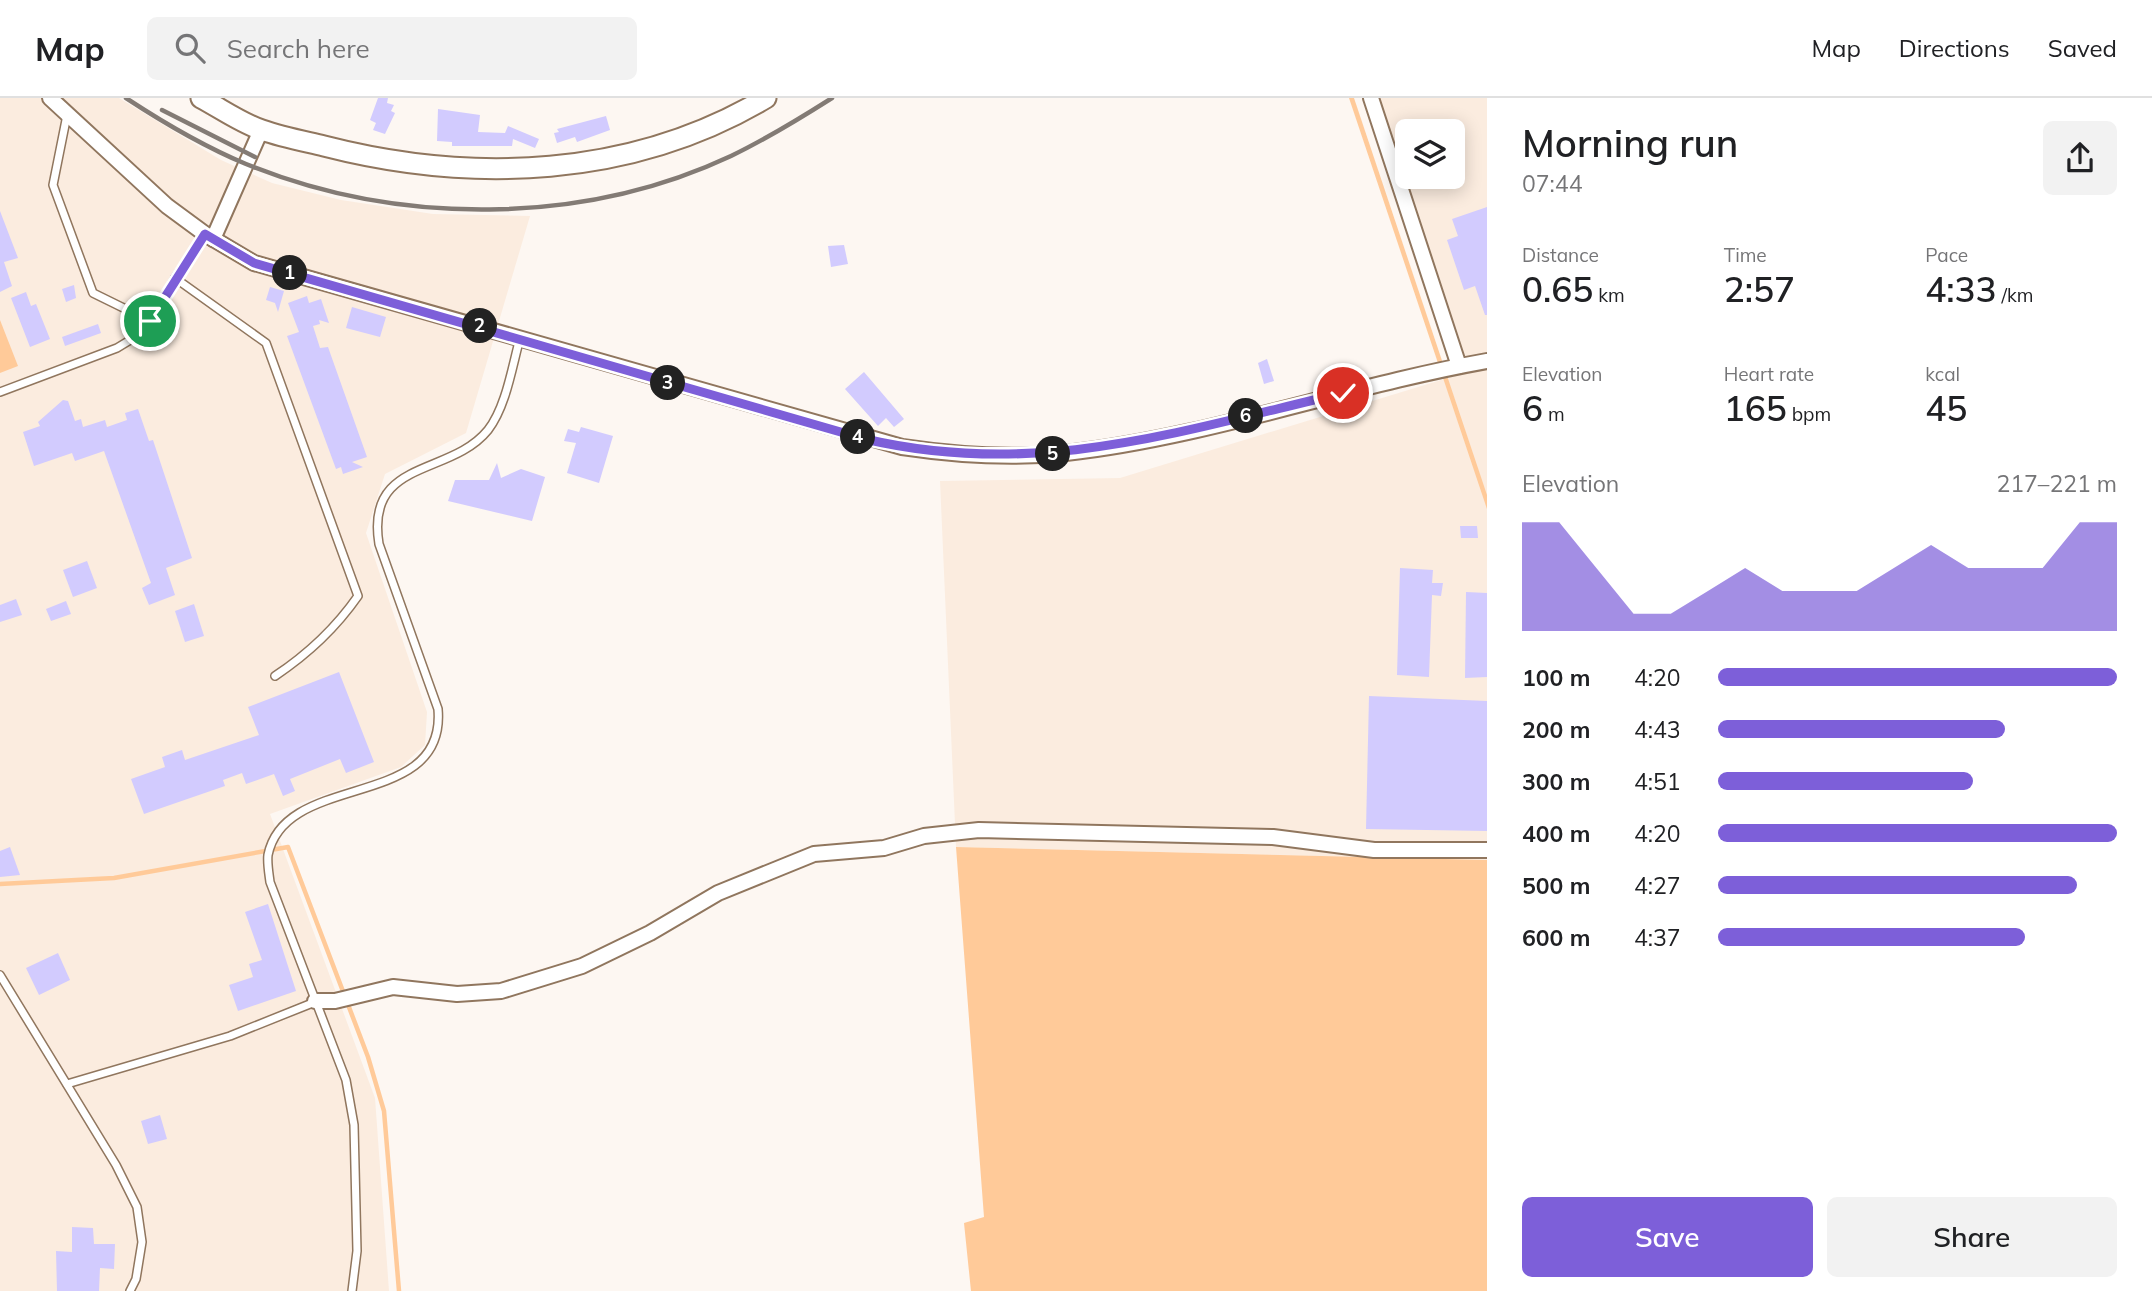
<!DOCTYPE html>
<meta charset="utf-8">
<style>
:root{--surface:#fff;--page:#f2f2f2;--text:#202124;--muted:#757577;--line:#e0e0e0;--accent:#7d5fd9}
body{margin:0;font-family:Mulish,sans-serif;background:var(--page);color:var(--text);height:100vh;display:flex;flex-direction:column;font-size:26px;white-space:nowrap}
*{box-sizing:border-box;margin:0}
p{font-size:23px;color:var(--muted)}
.icon{flex:none;width:38px;height:38px;fill:none;stroke:currentColor;stroke-width:2;stroke-linecap:round;stroke-linejoin:round}
.map{position:relative;flex:1;overflow:hidden}
.details{display:flex;flex-direction:column;background:var(--surface);width:665px}
.details>*{flex:none}
.controls{position:absolute;left:1395px;top:21px;display:grid;gap:14px}
.controls a{display:grid;place-items:center;width:70px;height:70px;border-radius:10px;background:var(--surface);box-shadow:0 4px 18px #0003;font-size:35px}
.pin{position:absolute;display:grid;place-items:center;width:60px;height:60px;color:#fff;margin:-30px;border:4px solid #fff;border-radius:50%;box-shadow:0 2px 7px #0007}
.km{position:absolute;width:35px;height:35px;margin:-18px;border-radius:50%;background:#222;color:#fff;font-size:19px;line-height:35px;text-align:center}
.round{display:grid;place-items:center;flex:none;width:74px;height:74px;border-radius:10px;background:var(--page)}
.summary{display:flex;align-items:center;justify-content:space-between;height:119px;padding:0 35px}
h1{font-size:38px;font-weight:600;line-height:52px}
.figures{display:grid;grid-template-columns:repeat(3,1fr);gap:10px;height:119px;padding:7px 35px}
.figures div{display:grid;align-content:center}
.figures b{font-size:35px;font-weight:600}
.figures small{font-size:19px;font-weight:400}
.figures p{font-size:19px}
.chart{height:196px;padding:14px 35px}
.chart p{display:flex;justify-content:space-between}
.chart svg{width:100%;height:126px;margin-top:7px;fill:var(--accent);opacity:.7}
.primary-button{display:flex;gap:14px;margin-top:auto;padding:14px 35px}
.primary-button a{flex:1;height:80px;border-radius:10px;background:var(--accent);color:#fff;font-size:28px;font-weight:600;line-height:80px;text-align:center}
.primary-button a+a{background:var(--page);color:var(--text)}
ul{padding:0 35px;list-style:none;font-size:23px}
li{display:grid;grid-template-columns:112px 84px 1fr;align-items:center;height:52px}
li i{height:18px;border-radius:9px;background:var(--accent)}
header{display:flex;align-items:center;gap:42px;box-sizing:border-box;height:98px;padding:0 35px;background:var(--surface);border-bottom:2px solid var(--line)}
header strong{font-size:33px}
nav{display:flex;gap:38px;margin-inline-start:auto;font-size:24px}
.search{width:490px;height:63px;background:var(--page);display:flex;align-items:center;gap:18px;box-sizing:border-box;padding:0 24px;border-radius:10px;color:var(--muted);font-size:26px}
main{display:flex;flex:1;min-height:0}
.map>svg:first-child{display:block}
</style>
<header>
<strong>Map</strong>
<div class="search"><svg class="icon" aria-label="search" viewBox="0 0 24 24"><circle cx="10" cy="10" r="6"/><path d="M15 15l6 6"/></svg>Search here</div>
<nav><a>Map</a><a>Directions</a><a>Saved</a></nav>
</header>
<main>
<div class="map">
<svg width="1487" height="1193" viewBox="0 0 1487 1193">
<rect width="100%" height="100%" fill="#fdf7f2"/>
<g fill="#fbecdf" fill-rule="evenodd">
<path d="M0 0H119L221 62 272 85 341 102 433 116 530 118 466 335 385 376 366 435 427 614 425 647 401 669 270 716 375 1000 389 1193H0Z"/>
<path d="M1375 0H1487V762L956 749 940 383 1120 380 1464 275ZM1407 33H1452V79H1407Z"/>
</g>
<g fill="#ffca99">
<path d="M1349 0H1354L1487 397V411Z"/>
<path d="M0 222 18 268 0 275Z"/>
<path d="M956 749 1487 762V1193H971L964 1125 984 1119Z"/>
</g>
<g fill="none" stroke-linecap="round" stroke-linejoin="round">
<path stroke="#ffca99" stroke-width="4.5" d="M0 786 114 780 288 749 368 959 384 1013 399 1193"/>
</g>
<g fill="#d2cbfe">
<path d="M378 0H388L387 5 394 7 391 13 395 15 385 36 373 32 376 25 370 22Z"/>
<path d="M438 11 480 17 478 34 505 35 508 28 539 41 535 50 513 41 512 48H452V44L437 43Z"/>
<path d="M606 18 610 32 577 44 575 39 557 45 554 35 559 34 557 31Z"/>
<path d="M1487 109V217H1485L1475 188 1464 192 1447 142 1458 138 1452 121Z"/>
<path d="M0 113 18 160 4 164 12 188 0 194Z"/>
<path d="M844 147 848 166 831 169 828 148Z"/>
<path d="M74 187 76 200 66 204 62 191Z"/>
<path d="M270 189 284 193 278 214 275 205 266 202Z"/>
<path d="M26 194 31 208 36 206 50 241 30 249 11 200Z"/>
<path d="M307 198 309 205 321 201 329 225 319 222 320 226 313 228 320 250 328 249 367 359 352 364 363 369 343 376 341 369 336 371 287 238 299 234 288 205Z"/>
<path d="M352 209 386 219 380 239 346 230Z"/>
<path d="M98 226 101 235 65 248 62 239Z"/>
<path d="M1267 261 1274 283 1264 286 1258 265Z"/>
<path d="M864 274 904 321 894 329 886 320 878 328 845 291Z"/>
<path d="M63 302 68 303 75 323 81 321 83 329 105 322 107 329 127 322 125 315 138 311 149 343 153 342 192 460 166 470 175 497 149 507 142 490 151 485 104 353 75 363 72 355 34 368 23 334 40 328 38 324Z"/>
<path d="M581 329 613 338 599 385 567 375 576 345 564 343 568 331 579 334Z"/>
<path d="M497 365 501 380 521 371 545 379 532 423 448 403 455 382H489Z"/>
<path d="M1460 428H1477L1478 440H1461Z"/>
<path d="M87 463 97 490 73 499 63 472Z"/>
<path d="M1400 470 1433 472 1432 485H1443L1441 498 1432 497 1429 579 1397 577Z"/>
<path d="M1466 494 1487 495V579L1465 580Z"/>
<path d="M16 501 22 517 0 524V507Z"/>
<path d="M66 503 71 516 51 523 46 511Z"/>
<path d="M194 506 204 538 185 544 175 513Z"/>
<path d="M339 574 374 664 346 675 340 661 290 681 295 693 283 698 274 676 246 686 242 675 223 682 225 688 144 716 131 681 165 669 162 659 182 652 185 662 259 637 248 609Z"/>
<path d="M1369 598 1487 603V733L1366 731Z"/>
<path d="M10 749 20 777 0 779V753Z"/>
<path d="M268 806 296 893 238 913 229 887 253 879 249 866 262 862 245 814Z"/>
<path d="M58 855 70 882 39 897 26 870Z"/>
<path d="M160 1017 167 1041 148 1046 141 1023Z"/>
<path d="M72 1129 93 1130 94 1146H115L114 1171 100 1170 99 1193H57L56 1153 72 1154Z"/>
</g>
<g fill="none" stroke-linecap="round" stroke-linejoin="round">
<defs>
<g id="lane">
<path d="M67 17 53 87 93 195 150 223"/>
<path d="M175 180 266 245 358 498C335 531 308 556 275 578"/>
<path d="M0 294 117 250 145 233 175 180 205 136"/>
<path d="M0 877 116 1067 137 1109 142 1144 136 1181 130 1193"/>
<path d="M67 986 230 938 315 904"/>
<path d="M352 1193 357 1153 354 1027 346 982 270 784C269 776 267 765 268 757 285 672 447 714 438 611L379 446C365 360 450 379 488 332 506 309 512 269 520 240"/>
</g>
<g id="street">
<path d="M50 0 167 108 205 136 254 165 902 349C956 357 1011 361 1066 355 1208 339 1347 288 1487 263"/>
<path d="M1371 0 1459 268"/>
<path d="M213 141 261 32"/>
<path d="M315 903H335L393 889 457 896 501 893 582 868 650 835 718 795 814 756 884 750 924 738 979 732 1273 739 1374 752H1487"/>
</g>
<path id="secondary" d="M201 0C220 10 241 25 262 32 282 39 303 43 324 48 472 86 632 80 766 0"/>
</defs>
<use href="#lane" stroke="#90765e" stroke-width="10"/>
<use href="#street" stroke="#90765e" stroke-width="18"/>
<use href="#secondary" stroke="#90765e" stroke-width="23"/>
<use href="#lane" stroke="#fff" stroke-width="7"/>
<use href="#street" stroke="#fff" stroke-width="14"/>
<use href="#secondary" stroke="#fff" stroke-width="19"/>
<g stroke="#837b75" stroke-width="4.5">
<path d="M126 0C164 25 203 48 246 66 398 128 582 128 731 58 766 41 799 21 832 0"/>
<path d="M162 12 255 59"/>
</g>
</g>
<g fill="none" stroke-linecap="round" stroke-linejoin="round">
<defs>
<path id="route" d="M150 223 205 136 254 165 865 341C1037 381 1177 334 1343 295"/>
</defs>
<use href="#route" stroke="#fff" stroke-width="14"/>
<use href="#route" stroke="#7d5fd9" stroke-width="9"/>
</g>
</svg>
<div class="controls">
<a><svg class="icon" aria-label="layers" viewBox="0 0 24 24"><path d="M12 4l9 5-9 5-9-5zM3 14l9 5 9-5"/></svg></a>
</div>
<div class="pin" style="left:150px;top:223px;background:#1e9e55"><svg class="icon" aria-label="arrive" viewBox="0 0 24 24"><path d="M6 21V4h12l-3 4 3 4H6"/></svg></div>
<div class="pin" style="left:1343px;top:295px;background:#d93025"><svg class="icon" aria-label="check" viewBox="0 0 24 24"><path d="M5 12l5 5 9-10"/></svg></div>
<b class="km" style="left:290px;top:175px">1</b>
<b class="km" style="left:480px;top:228px">2</b>
<b class="km" style="left:668px;top:285px">3</b>
<b class="km" style="left:858px;top:339px">4</b>
<b class="km" style="left:1053px;top:356px">5</b>
<b class="km" style="left:1246px;top:318px">6</b>
</div>
<section class="details">
<div class="summary"><div><h1>Morning run</h1><p>07:44</p></div><a class="round"><svg class="icon" aria-label="share" viewBox="0 0 24 24"><path d="M12 15V3M7 8l5-5 5 5M5 13v7h14v-7"/></svg></a></div>
<div class="figures">
<div><p>Distance</p><b>0.65<small> km</small></b></div>
<div><p>Time</p><b>2:57</b></div>
<div><p>Pace</p><b>4:33<small> /km</small></b></div>
</div>
<div class="figures">
<div><p>Elevation</p><b>6<small> m</small></b></div>
<div><p>Heart rate</p><b>165<small> bpm</small></b></div>
<div><p>kcal</p><b>45</b></div>
</div>
<div class="chart"><p><span>Elevation</span>217–221 m</p>
<svg viewBox="0 0 160 44" preserveAspectRatio="none"><path d="M0 44V6L10 6L20 22L30 38L40 38L50 30L60 22L70 30L80 30L90 30L100 22L110 14L120 22L130 22L140 22L150 6L160 6V44z"/></svg>
</div>
<ul>
<li><b>100 m</b>4:20<i style="width:100%"></i></li>
<li><b>200 m</b>4:43<i style="width:72%"></i></li>
<li><b>300 m</b>4:51<i style="width:64%"></i></li>
<li><b>400 m</b>4:20<i style="width:100%"></i></li>
<li><b>500 m</b>4:27<i style="width:90%"></i></li>
<li><b>600 m</b>4:37<i style="width:77%"></i></li>
</ul>
<div class="primary-button"><a>Save</a><a>Share</a></div>
</section>
</main>
